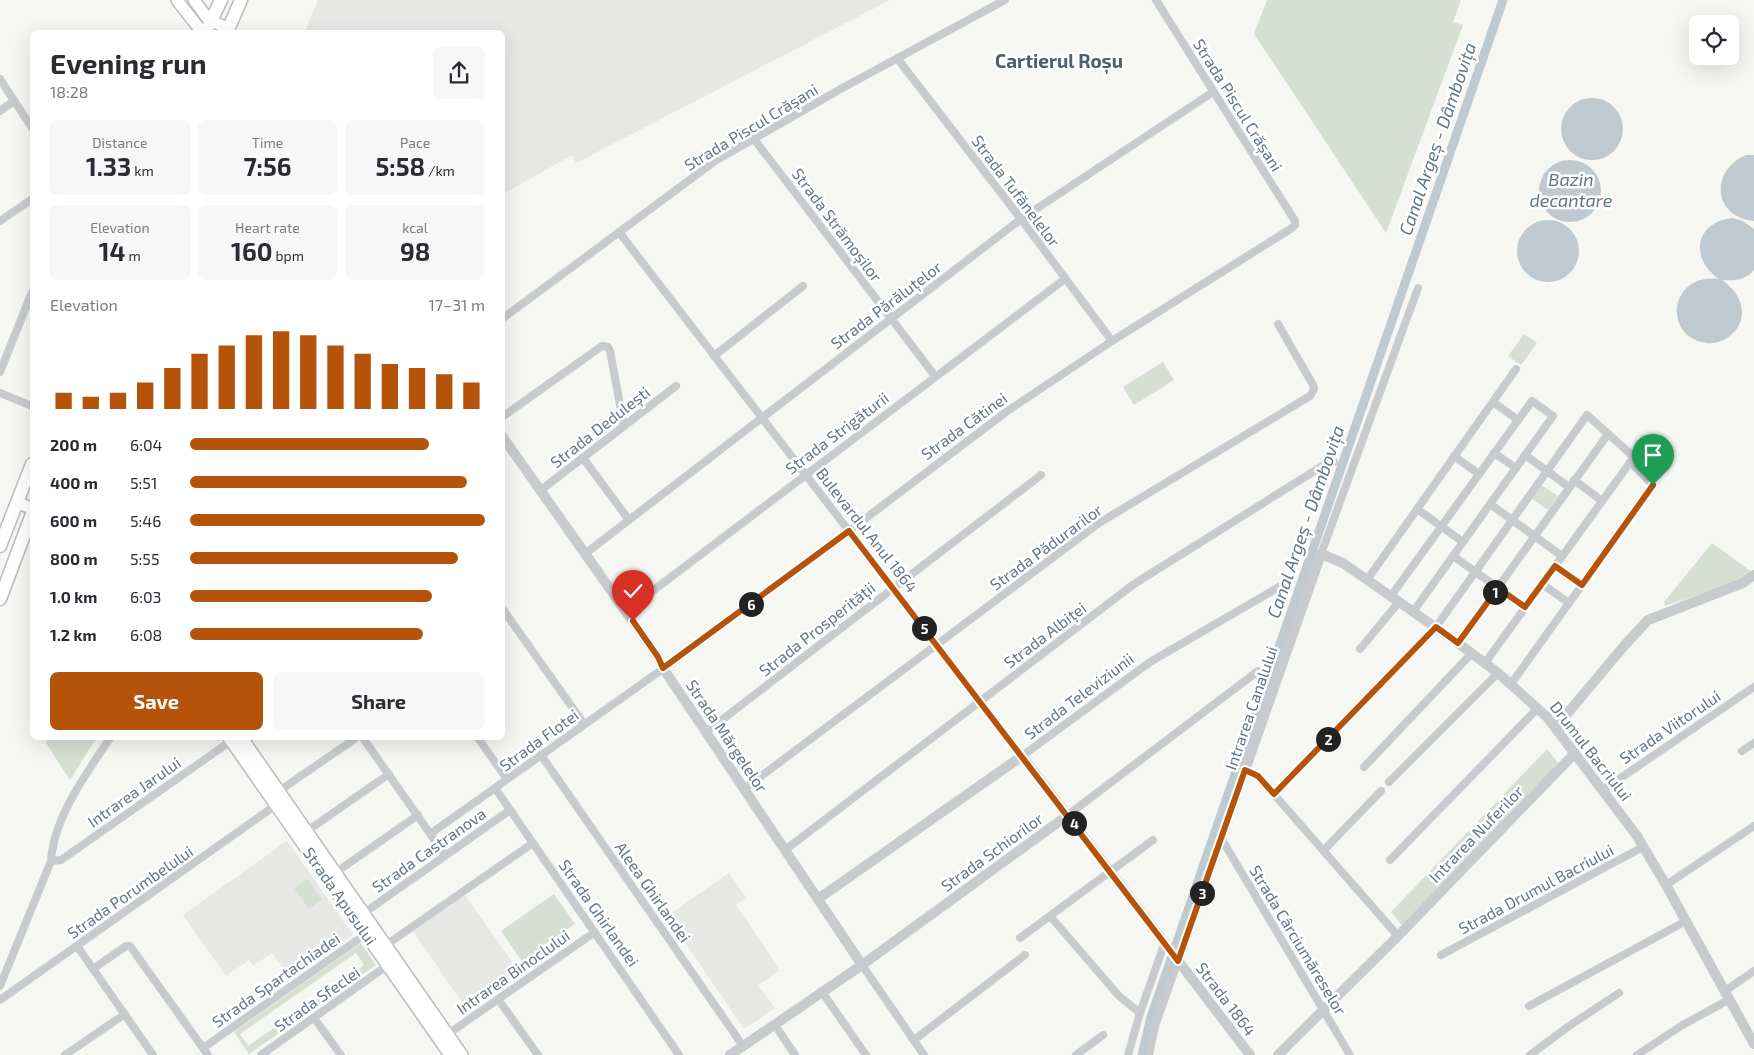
<!DOCTYPE html>
<meta charset="utf-8">
<style>
:root{--surface:#fff;--page:#f7f7f7;--text:#2b2b33;--muted:#7c7c81;--accent:#b45309}
body{margin:0;font-family:"Exo 2",sans-serif;background:var(--page);color:var(--text);height:100vh;display:flex;flex-direction:column;font-size:19px;white-space:nowrap}
*{box-sizing:border-box;margin:0}
p{font-size:16px;color:var(--muted)}
.icon{flex:none;width:28px;height:28px;fill:none;stroke:currentColor;stroke-width:2;stroke-linecap:round;stroke-linejoin:round}
.map{position:relative;flex:1;overflow:hidden}
.panel{position:absolute;left:30px;top:30px;width:475px;height:710px;display:flex;flex-direction:column;background:var(--surface);border-radius:8px;box-shadow:0 5px 20px #0002}
.panel>*{flex:none}
.fabs{position:absolute;left:1689px;top:15px;display:grid;gap:10px}
.fabs a{display:grid;place-items:center;width:50px;height:50px;border-radius:8px;background:var(--surface);box-shadow:0 5px 20px #0002;font-size:25px}
.pin{position:absolute;display:grid;place-items:center;width:42px;height:42px;color:#fff;margin:-51px -21px;border-radius:50% 50% 50% 0;rotate:-45deg;box-shadow:0 0 5px #0007}
.pin .icon{rotate:45deg}
.km{position:absolute;width:25px;height:25px;margin:-12px;border-radius:50%;background:#222;color:#fff;font-size:14px;line-height:25px;text-align:center}
.round{display:grid;place-items:center;flex:none;width:52px;height:52px;border-radius:8px;background:var(--page)}
.headline{display:flex;align-items:center;justify-content:space-between;height:85px;padding:0 20px}
h1{font-size:28px;font-weight:700;line-height:38px}
.figures{display:grid;grid-template-columns:repeat(3,1fr);gap:8px;height:85px;padding:5px 20px}
.figures div{display:grid;align-content:center;border-radius:8px;background:var(--page);text-align:center}
.figures b{font-size:25px;font-weight:700}
.figures small{font-size:14px;font-weight:400}
.figures p{font-size:14px}
.chart{height:140px;padding:10px 20px}
.chart p{display:flex;justify-content:space-between}
.chart svg{width:100%;height:90px;margin-top:5px;stroke:var(--accent);stroke-width:6}
.action{display:flex;gap:10px;margin-top:auto;padding:10px 20px}
.action a{flex:1;height:58px;border-radius:8px;background:var(--accent);color:#fff;font-size:20px;font-weight:700;line-height:58px;text-align:center}
.action a+a{background:var(--page);color:var(--text)}
ul{padding:0 20px;list-style:none;font-size:16px}
li{display:grid;grid-template-columns:80px 60px 1fr;align-items:center;height:38px}
li i{height:12px;border-radius:6px;background:var(--accent)}
.map>svg:first-child{display:block}
</style>
<div class="map">
<svg width="1754" height="1055" viewBox="0 0 1754 1055">
<rect width="100%" height="100%" fill="#f6f6f2"/>
<g fill="#e7e8e6">
<path d="M318 0H890L576 163 572 155 503 194 502 32H305Z"/>
<path d="M287 841 353 935 291 979 272 953 253 966 249 960 226 976 183 915Z"/>
<path d="M729 873 746 898 736 905 780 970 758 985 775 1008 744 1029 667 916Z"/>
<path d="M465 895 521 974 468 1011 413 931Z"/>
</g>
<g fill="#d7dfd3" fill-rule="evenodd">
<path d="M1267 0H1461L1453 22 1463 25 1386 233 1254 34Z"/>
<path d="M1524 334 1537 343 1521 365 1508 356Z"/>
<path d="M1163 362 1174 380 1134 405 1123 387Z"/>
<path d="M1542 485 1558 496 1548 510 1532 499Z"/>
<path d="M1712 543 1752 572C1727 589 1693 596 1665 606L1664 602Z"/>
<path d="M48 738H96L70 780 46 743Z"/>
<path d="M1547 749 1559 764 1404 928 1391 912Z"/>
<path d="M307 879 322 899 309 909 294 888Z"/>
<path d="M554 894 575 924 566 930 571 937 526 967 501 931Z"/>
<path d="M361 943 376 965 249 1054 234 1032ZM356 953 364 965 248 1046 240 1034Z"/>
</g>
<g fill="#becacf">
<circle cx="1592" cy="129" r="31"/>
<path d="M1746 155H1754V221C1713 217 1709 171 1746 155Z"/>
<circle cx="1570" cy="191" r="31"/>
<path d="M1733 218 1743 221 1754 229V270C1746 280 1734 281 1722 280 1741 293 1751 317 1731 335 1725 341 1715 344 1706 343 1662 336 1669 273 1719 279 1689 258 1695 222 1733 218Z"/>
<circle cx="1548" cy="251" r="31"/>
</g>
<g fill="none" stroke-linecap="round" stroke-linejoin="round">
<path stroke="#becacf" stroke-width="9" d="M1142 1055 1151 1017 1503 0"/>
<defs>
<g id="secondary">
<path d="M177 0 202 32"/>
<path d="M194 0 208 19 229 29"/>
<path d="M17 503 32 508"/>
<path d="M229 738 450 1055"/>
<path d="M242 738 462 1055"/>
</g>
<g id="primary">
<path d="M206 32 221 0"/>
<path d="M227 32 241 0"/>
<path d="M0 546 32 464"/>
<path d="M0 599 32 514"/>
</g>
</defs>
<use href="#secondary" stroke="#b7bdc1" stroke-width="14"/>
<use href="#primary" stroke="#b8bcc0" stroke-width="15"/>
<g stroke="#c8cbce" stroke-width="8">
<path d="M897 58 1021 219 1112 341"/>
<path d="M0 79 32 128"/>
<path d="M0 111 14 101"/>
<path d="M754 139 935 376"/>
<path d="M0 221 32 199"/>
<path d="M619 232 1022 756 1150 662 1291 580"/>
<path d="M502 319 715 161 846 86 1005 0"/>
<path d="M714 356 803 286"/>
<path d="M0 372 32 292"/>
<path d="M0 393 32 406"/>
<path d="M1493 402 1518 420"/>
<path d="M502 417 602 346 608 347 610 351 624 426"/>
<path d="M1494 453 1516 468"/>
<path d="M1525 455 1569 487"/>
<path d="M1454 456 1479 474"/>
<path d="M583 458 629 520"/>
<path d="M1574 480 1602 501"/>
<path d="M541 490 676 386"/>
<path d="M1490 504 1562 556"/>
<path d="M1417 509 1463 542"/>
<path d="M586 553 1021 219 1213 92"/>
<path d="M1321 554 1418 288"/>
<path d="M1453 556 1525 607"/>
<path d="M1555 566 1582 585 1653 485 1630 462"/>
<path d="M1367 580 1516 369"/>
<path d="M1391 596 1532 401 1553 416 1413 612"/>
<path d="M1569 603 1582 585"/>
<path d="M502 608 584 724"/>
<path d="M626 611 1065 279"/>
<path d="M1458 643 1608 434"/>
<path d="M1360 649 1399 602"/>
<path d="M1511 684 1569 603 1542 584"/>
<path d="M706 732 1041 475"/>
<path d="M363 738 445 855"/>
<path d="M478 738 507 779"/>
<path d="M1742 751 1754 743"/>
<path d="M541 755 743 1046"/>
<path d="M1364 767 1472 653"/>
<path d="M1245 770 1258 776 1398 936"/>
<path d="M1389 782 1498 673"/>
<path d="M495 788 679 1055"/>
<path d="M744 789 1099 523 1310 396 1314 389 1313 385 1278 324"/>
<path d="M1603 790 1754 687"/>
<path d="M279 791 356 738"/>
<path d="M1275 794 1436 627 1587 415 1634 457 1485 663"/>
<path d="M1068 815 1258 671"/>
<path d="M307 831 389 774"/>
<path d="M430 834 674 661 849 531 1006 412 1112 341 1292 228 1295 225V221L1156 0"/>
<path d="M1221 838 1350 1055"/>
<path d="M785 850 1134 584 1324 465 1334 462"/>
<path d="M1324 850 1381 791"/>
<path d="M1390 860 1538 708"/>
<path d="M51 861 61 860 231 741"/>
<path d="M335 873 418 815"/>
<path d="M1666 885 1754 826"/>
<path d="M364 913 510 810"/>
<path d="M1050 916 1119 996 1140 1013"/>
<path d="M1020 938 1153 840"/>
<path d="M386 945 533 843"/>
<path d="M77 946 153 1055"/>
<path d="M1441 955 1643 847"/>
<path d="M862 965 924 1055"/>
<path d="M93 969 126 946H130L208 1055"/>
<path d="M0 986 51 861C54 817 86 774 110 738"/>
<path d="M1725 991 1754 971"/>
<path d="M822 992 866 1055"/>
<path d="M498 999 538 1055"/>
<path d="M0 1000 276 805"/>
<path d="M1529 1006 1686 921"/>
<path d="M314 1018 341 1055"/>
<path d="M775 1025 795 1055"/>
<path d="M448 1034 595 932"/>
<path d="M914 1040 1025 955"/>
<path d="M203 1048 366 934"/>
<path d="M65 1055 125 1014"/>
<path d="M261 1055 388 965"/>
<path d="M1076 1055 1103 1035"/>
<path d="M1128 1055 1140 1013 1165 942"/>
<path d="M1149 1055 1155 1026 1178 961"/>
<path d="M1530 1055 1569 1026 1619 993"/>
<path d="M1637 1055 1681 1026 1730 999"/>
</g>
<g stroke="#c8cbce" stroke-width="10">
<path d="M502 436 658 657 663 668 862 965"/>
<path d="M1556 727 1624 646 1648 620 1743 583 1754 575"/>
<path d="M818 899 1022 756 1250 1055"/>
<path d="M1178 961 1321 554 1343 563 1458 643 1498 673 1547 717 1637 836 1666 885 1754 1044"/>
<path d="M730 1055 862 965 1068 815"/>
<path d="M1278 1055 1398 936 1575 753"/>
</g>
<use href="#secondary" stroke="#fff" stroke-width="11"/>
<use href="#primary" stroke="#fff" stroke-width="12"/>
</g>
<g fill="none" stroke-linecap="round" stroke-linejoin="round">
<defs>
<path id="route" d="M633 621 658 657 663 668 849 531 1178 961 1245 770 1258 776 1274 794 1436 627 1458 643 1498 588 1525 607 1555 566 1582 585 1653 485"/>
</defs>
<use href="#route" stroke="#fff" stroke-width="10"/>
<use href="#route" stroke="#b45309" stroke-width="6"/>
</g>
<g text-anchor="middle" stroke-width="5" stroke-linejoin="round" paint-order="stroke">
<g font-size="16" fill="#627686" stroke="#fff">
<text transform="translate(1238 105) rotate(58)" y="6">Strada Piscul Crășani</text>
<text transform="translate(751 127) rotate(-31)" y="6">Strada Piscul Crășani</text>
<text transform="translate(1016 191) rotate(53)" y="6">Strada Tufănelelor</text>
<text transform="translate(837 225) rotate(53)" y="6">Strada Strămoșilor</text>
<text transform="translate(886 305) rotate(-37)" y="6">Strada Părăluțelor</text>
<text transform="translate(964 426) rotate(-36)" y="6">Strada Cătinei</text>
<text transform="translate(600 427) rotate(-38)" y="6">Strada Dedulești</text>
<text transform="translate(837 433) rotate(-37)" y="6">Strada Strigăturii</text>
<text transform="translate(867 530) rotate(52)" y="6">Bulevardul Anul 1864</text>
<text transform="translate(1046 547) rotate(-36)" y="6">Strada Pădurarilor</text>
<text transform="translate(817 629) rotate(-38)" y="6">Strada Prosperității</text>
<text transform="translate(1045 635) rotate(-37)" y="6">Strada Albiței</text>
<text transform="translate(1079 696) rotate(-37)" y="6">Strada Televiziunii</text>
<text transform="translate(1251 708) rotate(-71)" y="6">Intrarea Canalului</text>
<text transform="translate(1670 727) rotate(-34)" y="6">Strada Viitorului</text>
<text transform="translate(727 736) rotate(56)" y="6">Strada Mărgelelor</text>
<text transform="translate(539 740) rotate(-36)" y="6">Strada Flotei</text>
<text transform="translate(1591 751) rotate(52)" y="6">Drumul Bacriului</text>
<text transform="translate(134 792) rotate(-35)" y="6">Intrarea Jarului</text>
<text transform="translate(1476 834) rotate(-46)" y="6">Intrarea Nuferilor</text>
<text transform="translate(429 850) rotate(-35)" y="6">Strada Castranova</text>
<text transform="translate(992 852) rotate(-36)" y="6">Strada Schiorilor</text>
<text transform="translate(1536 889) rotate(-28)" y="6">Strada Drumul Bacriului</text>
<text transform="translate(130 892) rotate(-35)" y="6">Strada Porumbelului</text>
<text transform="translate(653 892) rotate(55)" y="6">Aleea Ghirlandei</text>
<text transform="translate(340 896) rotate(55)" y="6">Strada Apusului</text>
<text transform="translate(599 913) rotate(55)" y="6">Strada Ghirlandei</text>
<text transform="translate(1298 940) rotate(59)" y="6">Strada Cârciumăreselor</text>
<text transform="translate(513 972) rotate(-35)" y="6">Intrarea Binoclului</text>
<text transform="translate(276 980) rotate(-35)" y="6">Strada Spartachiadei</text>
<text transform="translate(317 999) rotate(-35)" y="6">Strada Sfeclei</text>
<text transform="translate(1226 999) rotate(53)" y="6">Strada 1864</text>
</g>
<g font-size="18" font-style="italic" fill="#5e7883" stroke="#fff">
<text transform="translate(1438 139) rotate(-71)" y="6">Canal Argeș - Dâmbovița</text>
<text x="1571" y="186">Bazin<tspan x="1571" dy="21">decantare</tspan></text>
<text transform="translate(1306 522) rotate(-71)" y="6">Canal Argeș - Dâmbovița</text>
</g>
<g font-size="19" font-weight="bold" fill="#515f6b" stroke="#fff">
<text x="1059" y="68">Cartierul Roșu</text>
</g>
</g>
</svg>
<div class="fabs">
<a><svg class="icon" aria-label="locate" viewBox="0 0 24 24"><circle cx="12" cy="12" r="6"/><path d="M12 2v4M12 18v4M2 12h4M18 12h4"/></svg></a>
</div>
<div class="pin" style="left:1653px;top:485px;background:#1e9e55"><svg class="icon" aria-label="arrive" viewBox="0 0 24 24"><path d="M6 21V4h12l-3 4 3 4H6"/></svg></div>
<div class="pin" style="left:633px;top:621px;background:#d93025"><svg class="icon" aria-label="check" viewBox="0 0 24 24"><path d="M5 12l5 5 9-10"/></svg></div>
<b class="km" style="left:1495px;top:592px">1</b>
<b class="km" style="left:1328px;top:739px">2</b>
<b class="km" style="left:1202px;top:893px">3</b>
<b class="km" style="left:1074px;top:823px">4</b>
<b class="km" style="left:924px;top:628px">5</b>
<b class="km" style="left:751px;top:604px">6</b>
<section class="panel">
<div class="headline"><div><h1>Evening run</h1><p>18:28</p></div><a class="round"><svg class="icon" aria-label="share" viewBox="0 0 24 24"><path d="M12 15V3M7 8l5-5 5 5M5 13v7h14v-7"/></svg></a></div>
<div class="figures">
<div><p>Distance</p><b>1.33<small> km</small></b></div>
<div><p>Time</p><b>7:56</b></div>
<div><p>Pace</p><b>5:58<small> /km</small></b></div>
</div>
<div class="figures">
<div><p>Elevation</p><b>14<small> m</small></b></div>
<div><p>Heart rate</p><b>160<small> bpm</small></b></div>
<div><p>kcal</p><b>98</b></div>
</div>
<div class="chart"><p><span>Elevation</span>17–31 m</p>
<svg viewBox="0 0 160 44" preserveAspectRatio="none"><path d="M5 44V36M15 44V38M25 44V36M35 44V31M45 44V24M55 44V17M65 44V13M75 44V8M85 44V6M95 44V8M105 44V13M115 44V17M125 44V22M135 44V24M145 44V27M155 44V31"/></svg>
</div>
<ul>
<li><b>200 m</b>6:04<i style="width:81%"></i></li>
<li><b>400 m</b>5:51<i style="width:94%"></i></li>
<li><b>600 m</b>5:46<i style="width:100%"></i></li>
<li><b>800 m</b>5:55<i style="width:91%"></i></li>
<li><b>1.0 km</b>6:03<i style="width:82%"></i></li>
<li><b>1.2 km</b>6:08<i style="width:79%"></i></li>
</ul>
<div class="action"><a>Save</a><a>Share</a></div>
</section>
</div>
